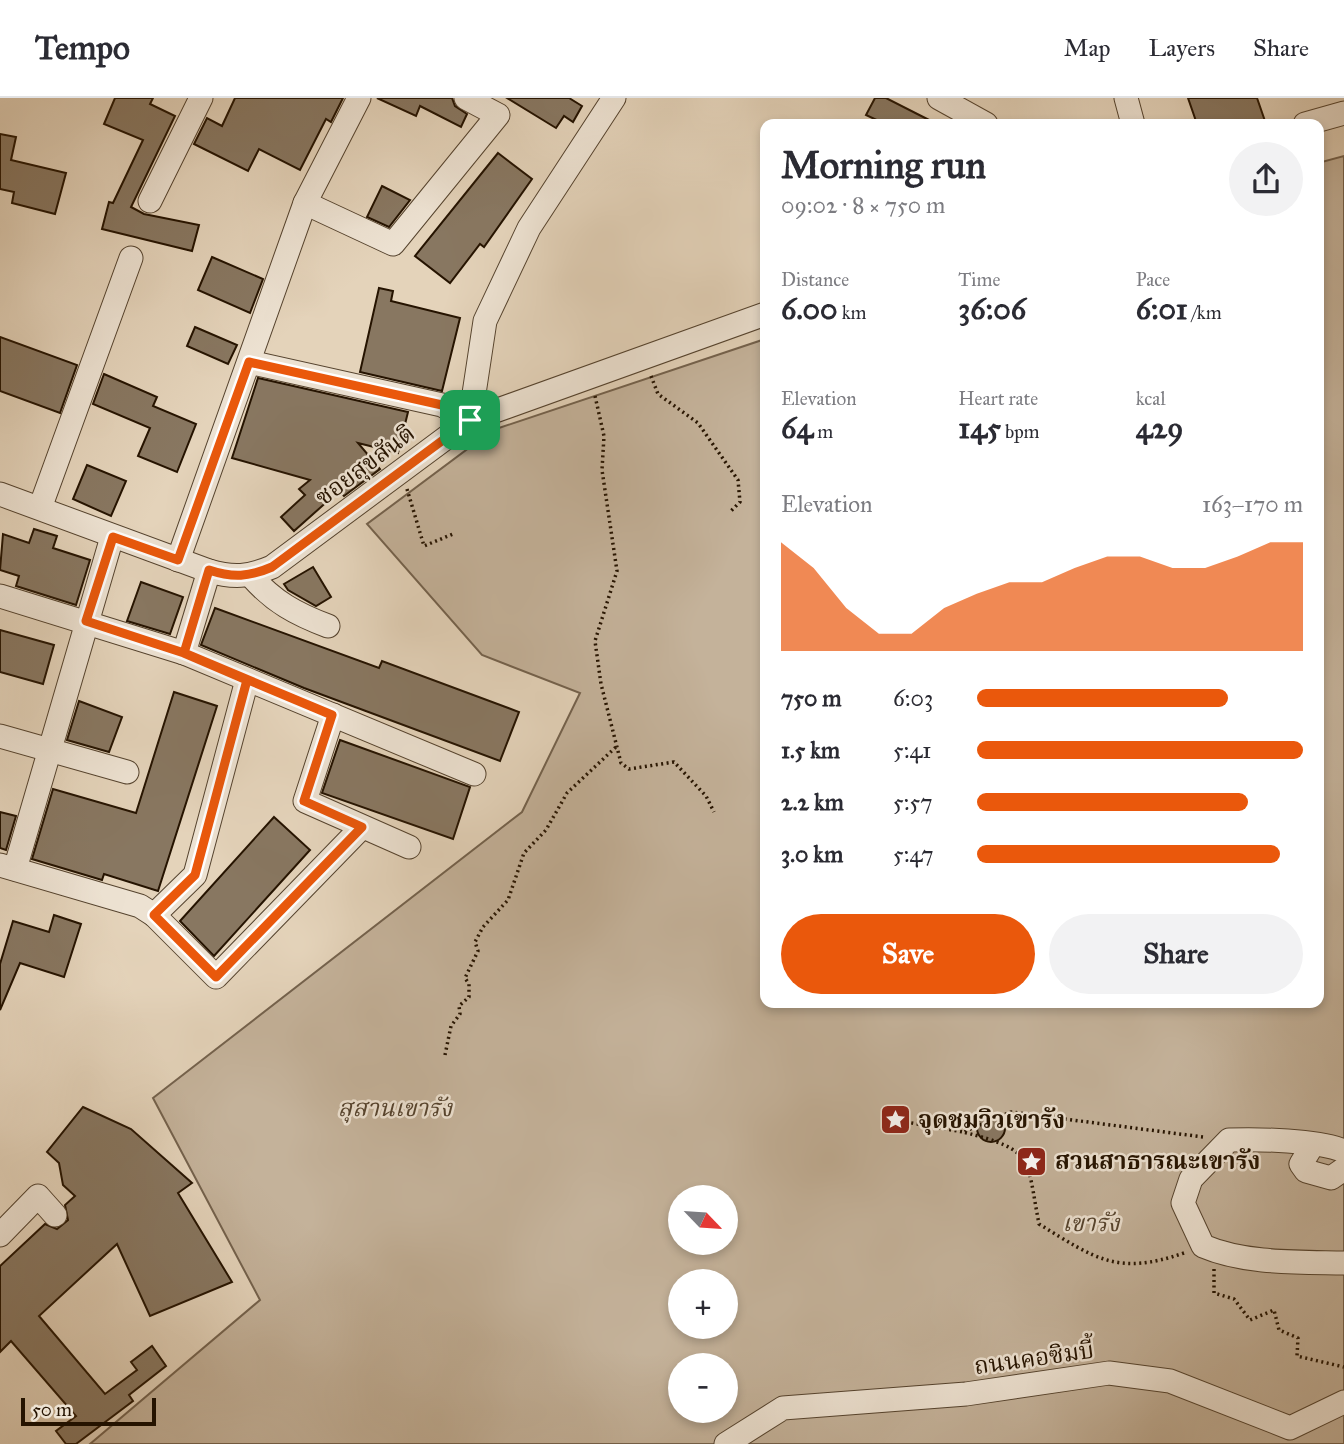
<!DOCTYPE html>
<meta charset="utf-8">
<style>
:root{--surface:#fff;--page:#f2f2f3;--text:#2b2b33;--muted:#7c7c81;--line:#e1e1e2;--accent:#ea580c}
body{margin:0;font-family:"IM FELL Great Primer","Noto Serif Thai",serif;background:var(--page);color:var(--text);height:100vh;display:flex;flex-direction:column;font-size:26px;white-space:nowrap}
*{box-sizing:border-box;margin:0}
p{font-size:23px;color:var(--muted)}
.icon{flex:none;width:38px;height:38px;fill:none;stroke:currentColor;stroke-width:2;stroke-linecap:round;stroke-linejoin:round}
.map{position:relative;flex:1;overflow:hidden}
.panel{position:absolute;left:760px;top:21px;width:564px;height:889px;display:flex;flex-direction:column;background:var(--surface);border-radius:14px;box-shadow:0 4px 10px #0003}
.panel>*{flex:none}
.needle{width:46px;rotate:115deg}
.controls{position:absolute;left:668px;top:1087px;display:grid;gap:14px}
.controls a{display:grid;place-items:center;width:70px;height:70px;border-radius:50%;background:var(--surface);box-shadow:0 4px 10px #0003;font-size:35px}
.scale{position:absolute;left:21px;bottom:18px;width:135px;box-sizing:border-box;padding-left:7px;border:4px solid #251300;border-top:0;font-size:19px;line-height:24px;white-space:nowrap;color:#251300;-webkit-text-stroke:5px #ede2d2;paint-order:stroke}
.pin{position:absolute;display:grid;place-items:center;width:60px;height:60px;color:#fff;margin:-30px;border-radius:14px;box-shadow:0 4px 10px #0006}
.round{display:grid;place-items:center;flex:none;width:74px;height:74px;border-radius:37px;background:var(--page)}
.overview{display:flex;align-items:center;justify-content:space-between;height:119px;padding:0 21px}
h1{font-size:38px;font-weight:700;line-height:52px}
.metrics{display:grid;grid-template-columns:repeat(3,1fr);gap:10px;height:119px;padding:7px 21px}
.metrics div{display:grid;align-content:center}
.metrics b{font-size:30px;font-weight:700}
.metrics small{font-size:19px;font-weight:400}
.metrics p{font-size:19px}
.chart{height:196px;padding:14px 21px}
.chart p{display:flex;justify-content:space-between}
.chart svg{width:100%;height:126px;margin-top:7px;fill:var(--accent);opacity:.7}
.cta{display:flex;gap:14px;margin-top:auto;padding:14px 21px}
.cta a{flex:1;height:80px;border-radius:42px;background:var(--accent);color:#fff;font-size:28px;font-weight:700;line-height:80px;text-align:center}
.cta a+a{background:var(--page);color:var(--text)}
ul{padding:0 21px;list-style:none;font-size:23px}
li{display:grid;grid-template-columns:112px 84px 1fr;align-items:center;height:52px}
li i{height:18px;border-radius:9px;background:var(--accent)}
header{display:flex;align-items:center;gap:42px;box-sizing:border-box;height:98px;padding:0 35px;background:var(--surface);border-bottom:2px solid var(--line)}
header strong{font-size:33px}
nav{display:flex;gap:38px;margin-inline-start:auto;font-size:24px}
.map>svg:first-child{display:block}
</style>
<header>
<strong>Tempo</strong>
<nav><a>Map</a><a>Layers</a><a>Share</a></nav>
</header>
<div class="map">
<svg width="1344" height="1346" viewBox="0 0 1344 1346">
<rect width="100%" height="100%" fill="#e4d3ba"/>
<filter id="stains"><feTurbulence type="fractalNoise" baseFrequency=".00286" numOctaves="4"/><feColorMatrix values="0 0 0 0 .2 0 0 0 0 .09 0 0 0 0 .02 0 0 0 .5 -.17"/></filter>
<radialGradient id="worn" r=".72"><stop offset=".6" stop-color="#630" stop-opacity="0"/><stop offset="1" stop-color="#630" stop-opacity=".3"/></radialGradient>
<path fill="#c4b29a" stroke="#74624d" stroke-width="2" fill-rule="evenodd" d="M1344 58V1346H90L260 1202 153 1000 522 714 580 595 482 557 367 426 493 332 765 241V905H1318V65ZM681 1099H726V1144H681ZM681 1183H726V1228H681ZM681 1267H726V1312H681Z"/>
<g fill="#887761" stroke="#251300" stroke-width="2">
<path d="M115 0H153L150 6 175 18 131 109 144 116 199 127 192 153 102 131 109 104 113 105 143 42 104 26Z"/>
<path d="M235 0H343L331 24 326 21 300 72 259 51 248 73 194 46 207 20 222 28Z"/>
<path d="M377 0H452L455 8 467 16 461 29 420 8 416 18Z"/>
<path d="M507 0H569L582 8 573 24 564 18 556 30Z"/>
<path d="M875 0H886L937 26H885L866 17Z"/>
<path d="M1188 0H1257L1266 26H1197Z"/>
<path d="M0 36 16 39 11 62 66 75 55 116 12 105 14 94 0 91Z"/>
<path d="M498 55 532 81 484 149 480 146 450 185 415 158Z"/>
<path d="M382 88 410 102 389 129 367 119Z"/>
<path d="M212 159 263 181 250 215 198 192Z"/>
<path d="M379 190 393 193 391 203 460 220 442 293 360 274Z"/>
<path d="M195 229 237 247 228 266 187 248Z"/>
<path d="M0 239 77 267 60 315 0 293Z"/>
<path d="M104 276 157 299 153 308 196 326 177 374 138 358 150 330 93 306Z"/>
<path d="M258 280 408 314 398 355 358 345 380 371 344 398 339 393 294 433 281 419 305 397 299 391 310 382 232 360Z"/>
<path d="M87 367 126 383 111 418 73 401Z"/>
<path d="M34 431 57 438 53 450 90 462 76 507 16 488 19 478 0 472 3 436 29 445Z"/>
<path d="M313 469 331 499 316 508 288 492 284 486Z"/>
<path d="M141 484 183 499 170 536 127 523Z"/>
<path d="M215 510 379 570 382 563 519 614 500 663 304 590 201 547Z"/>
<path d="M0 532 54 547 43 586 0 574Z"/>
<path d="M174 594 217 608 158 793 104 776 102 782 32 761 53 691 136 715Z"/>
<path d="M79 603 122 619 109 654 67 642Z"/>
<path d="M340 642 470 689 453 741 322 695Z"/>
<path d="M0 714 16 718 6 752 0 750Z"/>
<path d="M274 719 310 752 214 858 180 823Z"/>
<path d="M54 817 81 826 64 879 20 865 0 912V866L13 823 49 834Z"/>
<path d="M83 1009 131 1031 192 1085 178 1095 232 1184 150 1218 117 1146 39 1218 105 1296 137 1272 131 1264 152 1248 166 1268 129 1297 133 1303 76 1346H66L56 1333 76 1318 11 1243 0 1254V1168L45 1126 57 1131 68 1122 65 1107 75 1098 63 1087 59 1065 47 1054Z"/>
<circle cx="991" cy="1030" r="14"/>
</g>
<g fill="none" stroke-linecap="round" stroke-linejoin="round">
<defs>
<g id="minor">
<path d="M939 0 986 26"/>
<path d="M1126 0 1133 26"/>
<path d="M1305 26 1344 15"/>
<path d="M150 103 201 0"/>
<path d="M305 105 393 146 498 17 466 0"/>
<path d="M249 264 442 307 470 322 485 223 529 130 614 0"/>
<path d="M0 396 209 473C233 480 249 479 272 469L470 322 765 216"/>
<path d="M40 410 131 160"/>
<path d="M178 462 305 105 359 0"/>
<path d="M251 478C274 504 296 516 328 528"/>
<path d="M0 498 184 555 474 676"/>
<path d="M184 555 209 473"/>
<path d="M333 617 305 703 409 749"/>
<path d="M0 638 127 674"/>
<path d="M0 767 140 808 154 817 216 879 362 729"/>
<path d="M15 771 112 439"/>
<path d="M154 817 195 777 247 582"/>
<path d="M1312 1048 1301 1066 1306 1073 1331 1080 1344 1071"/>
<path d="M1344 1053C1318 1042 1258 1041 1229 1042L1191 1081 1183 1105 1203 1148C1245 1166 1299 1164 1344 1165"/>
<path d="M0 1137 38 1098 55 1117"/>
<path d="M726 1346 783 1310 966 1296 1109 1275 1170 1283 1290 1330 1344 1304"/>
</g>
</defs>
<use href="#minor" stroke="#55432e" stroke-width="25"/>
<g stroke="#251300" stroke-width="3.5" stroke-dasharray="2 3.5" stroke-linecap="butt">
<path d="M651 278 658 296 698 325 738 382 740 404 729 415"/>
<path d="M595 298 604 338 602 372 617 473 595 543 601 586 621 665 629 671 674 664 706 698 714 714"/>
<path d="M407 391 424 448 453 436"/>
<path d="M445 957 451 928 460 916 459 908 469 899V886L465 880 478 853 475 844 483 829 508 802 524 755 546 732 567 695 617 648"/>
<path d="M895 1022 963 1034"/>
<path d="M1184 1155C1117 1178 1096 1161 1039 1126 1026 1059 1035 1052 963 1034L1011 1014 1203 1039"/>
<path d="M1214 1171V1195L1234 1201 1250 1222 1274 1212 1279 1232 1298 1240 1297 1258 1344 1269"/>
</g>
<use href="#minor" stroke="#ede2d2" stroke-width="23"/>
</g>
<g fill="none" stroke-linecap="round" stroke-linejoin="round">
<defs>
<path id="route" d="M470 322 272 469C249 479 233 480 209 472L184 555 247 582 195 777 154 817 216 879 362 729 304 703 332 617 184 555 86 523 113 439 178 462 249 264 442 307 470 322"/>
</defs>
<use href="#route" stroke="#fff" stroke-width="14"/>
<use href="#route" stroke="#ea580c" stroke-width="9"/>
</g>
<defs>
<symbol id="sight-square" viewBox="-11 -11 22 22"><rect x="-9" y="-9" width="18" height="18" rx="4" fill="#8f2418" stroke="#ede2d2"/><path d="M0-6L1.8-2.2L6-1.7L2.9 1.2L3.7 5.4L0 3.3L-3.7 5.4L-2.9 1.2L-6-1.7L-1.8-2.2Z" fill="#fff"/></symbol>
</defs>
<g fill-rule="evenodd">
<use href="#sight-square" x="878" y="1004" width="35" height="35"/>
<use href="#sight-square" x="1014" y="1046" width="35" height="35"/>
</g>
<g text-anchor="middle" stroke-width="5" stroke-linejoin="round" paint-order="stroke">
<g font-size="24" fill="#251300" stroke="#ede2d2">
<text transform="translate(365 367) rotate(-37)" y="8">ซอยสุขสันติ</text>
<text transform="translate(1034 1260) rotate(-8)" y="8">ถนนคอซิมบี้</text>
</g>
<g font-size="24" font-style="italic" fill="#55432e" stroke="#ede2d2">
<text x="395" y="1018">สุสานเขารัง</text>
<text x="1091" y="1133">เขารัง</text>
</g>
<g font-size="24" font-weight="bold" fill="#251300" stroke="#ede2d2" text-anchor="start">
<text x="918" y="1030">จุดชมวิวเขารัง</text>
<text x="1055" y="1071">สวนสาธารณะเขารัง</text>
</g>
</g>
<rect width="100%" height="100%" filter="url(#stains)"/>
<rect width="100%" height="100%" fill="url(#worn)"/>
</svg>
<div class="controls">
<a><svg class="needle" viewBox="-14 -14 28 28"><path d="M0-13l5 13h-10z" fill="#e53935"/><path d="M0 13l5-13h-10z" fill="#7c7c81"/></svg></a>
<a>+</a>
<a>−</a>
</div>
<div class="scale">50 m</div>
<div class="pin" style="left:470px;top:322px;background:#1e9e55"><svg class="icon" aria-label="arrive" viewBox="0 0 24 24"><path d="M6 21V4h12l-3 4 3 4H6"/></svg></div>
<section class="panel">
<div class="overview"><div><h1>Morning run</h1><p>09:02 · 8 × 750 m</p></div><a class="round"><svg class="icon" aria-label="share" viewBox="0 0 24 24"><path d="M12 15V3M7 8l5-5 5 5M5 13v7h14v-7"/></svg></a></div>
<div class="metrics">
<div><p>Distance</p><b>6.00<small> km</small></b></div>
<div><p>Time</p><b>36:06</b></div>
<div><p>Pace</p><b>6:01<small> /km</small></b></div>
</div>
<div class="metrics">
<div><p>Elevation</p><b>64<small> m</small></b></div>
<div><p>Heart rate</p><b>145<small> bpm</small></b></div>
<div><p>kcal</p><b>429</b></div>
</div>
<div class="chart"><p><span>Elevation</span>163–170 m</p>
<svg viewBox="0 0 160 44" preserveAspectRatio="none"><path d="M0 44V6L10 15L20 29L30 38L40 38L50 29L60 24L70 20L80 20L90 15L100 11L110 11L120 15L130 15L140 11L150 6L160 6V44z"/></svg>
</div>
<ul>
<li><b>750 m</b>6:03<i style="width:77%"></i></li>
<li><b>1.5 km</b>5:41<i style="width:100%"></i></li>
<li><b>2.2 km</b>5:57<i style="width:83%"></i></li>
<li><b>3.0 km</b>5:47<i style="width:93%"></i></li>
</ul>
<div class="cta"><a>Save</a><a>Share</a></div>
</section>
</div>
